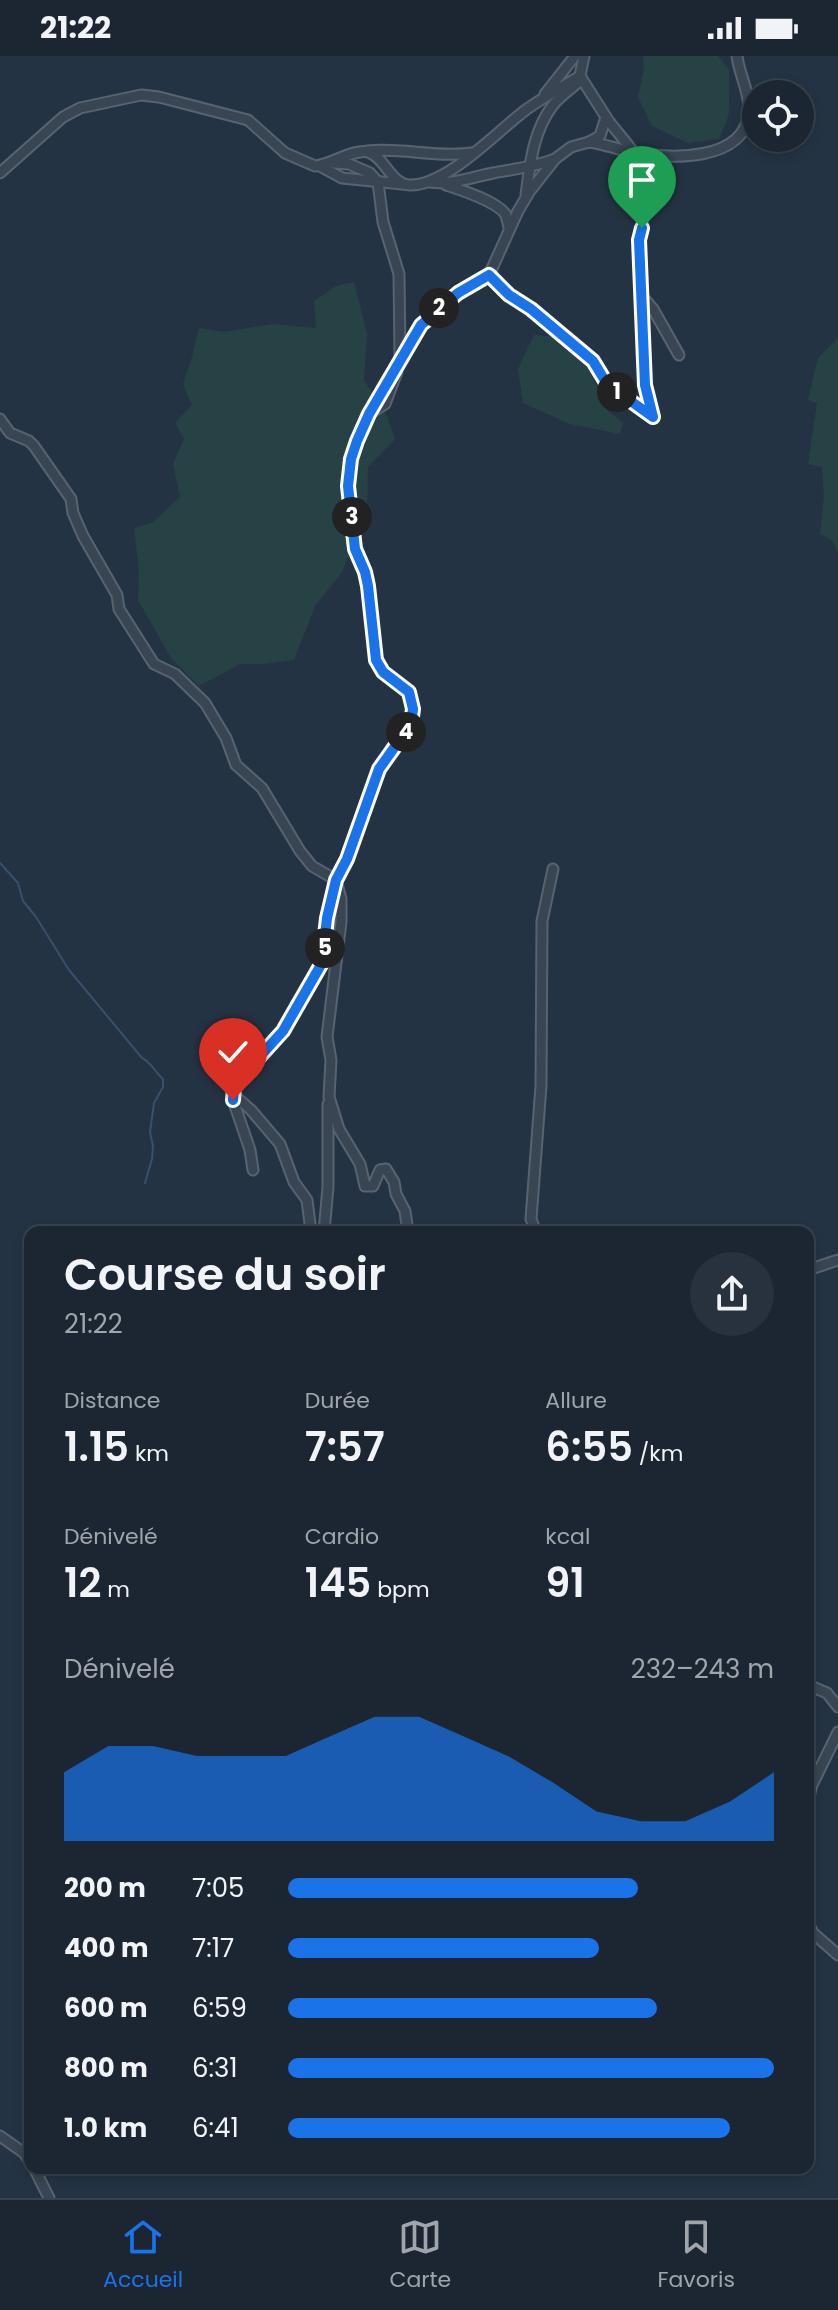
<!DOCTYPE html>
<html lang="fr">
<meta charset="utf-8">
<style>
:root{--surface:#1b2632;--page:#28323e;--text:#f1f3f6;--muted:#a0a5ac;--line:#39434d;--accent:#1a73e8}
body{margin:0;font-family:Poppins,sans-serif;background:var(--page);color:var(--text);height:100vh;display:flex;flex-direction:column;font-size:30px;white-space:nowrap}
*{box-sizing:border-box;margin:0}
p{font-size:26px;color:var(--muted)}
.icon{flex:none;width:44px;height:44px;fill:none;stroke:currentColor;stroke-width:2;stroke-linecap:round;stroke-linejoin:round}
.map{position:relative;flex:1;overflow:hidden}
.side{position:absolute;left:24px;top:1170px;width:790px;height:948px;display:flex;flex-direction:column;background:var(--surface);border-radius:16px;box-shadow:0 4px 12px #0003,0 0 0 2px var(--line)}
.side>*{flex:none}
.buttons{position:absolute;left:742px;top:24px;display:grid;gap:16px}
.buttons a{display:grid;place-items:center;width:72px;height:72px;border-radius:50%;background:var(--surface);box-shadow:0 4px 12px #0003,0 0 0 2px var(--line);font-size:40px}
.pin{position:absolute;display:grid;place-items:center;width:68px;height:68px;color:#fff;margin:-82px -34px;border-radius:50% 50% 50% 0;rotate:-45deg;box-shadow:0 0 8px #0007}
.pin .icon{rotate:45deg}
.km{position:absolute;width:40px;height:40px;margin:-20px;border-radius:50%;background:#222;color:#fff;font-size:22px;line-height:40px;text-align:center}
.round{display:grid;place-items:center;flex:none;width:84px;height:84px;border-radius:42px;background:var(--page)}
.headline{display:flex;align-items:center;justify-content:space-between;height:136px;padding:0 40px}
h1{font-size:44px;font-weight:600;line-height:60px}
.figures{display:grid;grid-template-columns:repeat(3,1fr);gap:12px;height:136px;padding:8px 40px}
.figures div{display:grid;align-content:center}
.figures b{font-size:40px;font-weight:600}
.figures small{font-size:22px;font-weight:400}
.figures p{font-size:22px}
.chart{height:224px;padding:16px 40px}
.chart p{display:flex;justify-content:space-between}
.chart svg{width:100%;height:144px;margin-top:8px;fill:var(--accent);opacity:.7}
ul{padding:0 40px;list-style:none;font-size:26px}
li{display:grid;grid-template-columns:128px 96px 1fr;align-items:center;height:60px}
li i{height:20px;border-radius:10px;background:var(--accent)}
.status{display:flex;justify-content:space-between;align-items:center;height:56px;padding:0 40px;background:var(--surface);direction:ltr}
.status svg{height:22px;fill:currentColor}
.tabs{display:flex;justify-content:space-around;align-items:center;height:112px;border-top:2px solid var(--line);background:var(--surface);font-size:22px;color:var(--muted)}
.tabs a{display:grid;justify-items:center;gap:4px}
.tabs .on{color:var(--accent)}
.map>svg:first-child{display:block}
</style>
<div class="status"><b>21:22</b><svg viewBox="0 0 49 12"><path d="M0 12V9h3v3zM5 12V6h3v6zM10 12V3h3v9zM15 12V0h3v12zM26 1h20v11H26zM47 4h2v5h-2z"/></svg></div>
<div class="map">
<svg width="838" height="2142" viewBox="0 0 838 2142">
<rect width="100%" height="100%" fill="#243343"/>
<g fill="#274244">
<path d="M643 0H718L729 14V58L719 83 688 87 652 70 638 41 644 13Z"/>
<path d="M354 226 367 278 364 324 387 360 395 383 368 411 367 458 342 516 315 550 294 604 262 608H240L199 630 171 602 138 544 139 516 134 472 152 467 180 441 173 408 184 383 175 367 192 349 183 328 192 301 199 272 225 276 273 268 316 272 314 245 336 230Z"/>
<path d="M534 279 551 280 588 310 607 354 623 367 620 378 570 368 523 347 518 313Z"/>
<path d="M838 282V497L833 485 820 478 824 440 822 411 808 408 817 347 808 344 818 302Z"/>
</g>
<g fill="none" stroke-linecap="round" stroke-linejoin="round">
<path stroke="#37506b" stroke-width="2" d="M0 807 18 827 23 845 36 861 69 914 142 1002C151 1006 155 1016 163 1023V1031L154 1047 150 1076 153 1090 152 1103 145 1127"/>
<defs>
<g id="street">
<path d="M545 38 575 0"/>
<path d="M606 61C614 73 625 84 633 96 648 120 645 158 639 184L645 329 653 361"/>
<path d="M589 86C604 88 617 93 631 96 669 103 747 107 749 54 749 34 739 18 737 0"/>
<path d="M367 95C401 91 436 102 471 97"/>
<path d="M334 107 349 108 370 117 378 126 383 166 399 218 400 302"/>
<path d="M320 110 342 122 402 128"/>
<path d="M0 117 63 61 80 52 141 39 159 41 248 64 285 97 315 110C330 109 355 92 368 96 385 101 391 129 410 129 447 130 498 74 527 53 544 41 562 31 580 20"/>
<path d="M430 126C453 129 472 121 493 117 515 113 534 111 555 103"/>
<path d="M446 129C461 134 497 145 506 159 506 160 509 171 509 172"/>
<path d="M526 139C530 108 533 75 553 49 560 40 572 32 581 24"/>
<path d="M489 219 509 239 531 253 593 305 607 328 653 361"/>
<path d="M641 239 653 253 679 299"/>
<path d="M372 356 385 348 397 316"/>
<path d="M0 363 10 377 29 385 34 390 71 443 73 457 83 480 117 539 119 553 154 608 175 618 205 647 226 682 236 709 262 732 300 795 312 810 336 824 341 843V866L327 981 331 1004 329 1041 339 1073 360 1108 365 1130H373L380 1114 386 1113 394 1126 396 1138 405 1155 408 1176"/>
<path d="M234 1039 251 1054 280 1088 294 1126 307 1144 311 1176"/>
<path d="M253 1114 250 1094 233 1044 234 1032 254 1007 283 975 322 907 327 862 336 824 347 803 379 713 411 668 413 653 409 636 383 616 376 604 368 530 365 516 355 493 348 430 351 403 357 385 381 335 421 269 458 237 489 219 518 155 530 135 555 103 571 91 589 86 600 80 606 61 580 20 584 0"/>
<path d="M324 1176 328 1131V1048"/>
<path d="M536 1176 531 1163 541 1030 542 865 553 813"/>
<path d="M808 1214 838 1204"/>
<path d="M808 1629 827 1637 838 1651"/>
<path d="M808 1744 812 1729 838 1676"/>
<path d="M808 1867 813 1877 838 1899"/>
<path d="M0 2080 24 2097 30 2106"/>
<path d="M34 2112 49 2142"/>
</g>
</defs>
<use href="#street" stroke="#576370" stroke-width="13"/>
<use href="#street" stroke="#394553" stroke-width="9"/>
</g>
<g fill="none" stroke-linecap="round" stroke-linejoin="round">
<defs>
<path id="route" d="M233 1044 234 1032 254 1007 283 975 322 907 327 862 336 824 347 803 379 713 411 668 413 653 409 636 383 616 376 604 368 530 365 516 355 493 348 430 351 403 357 385 369 358 421 269 458 237 489 219 509 239 531 253 593 305 607 328 653 361 645 329 639 184 642 172"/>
</defs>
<use href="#route" stroke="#fff" stroke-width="16"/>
<use href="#route" stroke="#1a73e8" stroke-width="10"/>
</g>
</svg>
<div class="buttons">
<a><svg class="icon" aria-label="locate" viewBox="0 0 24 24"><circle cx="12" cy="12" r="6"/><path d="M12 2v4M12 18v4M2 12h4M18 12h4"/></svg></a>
</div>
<div class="pin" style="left:642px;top:172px;background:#1e9e55"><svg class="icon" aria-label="arrive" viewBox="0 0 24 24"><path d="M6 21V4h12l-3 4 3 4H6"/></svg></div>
<div class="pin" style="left:233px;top:1044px;background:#d93025"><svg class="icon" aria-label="check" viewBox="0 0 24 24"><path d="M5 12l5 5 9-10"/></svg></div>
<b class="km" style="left:617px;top:336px">1</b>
<b class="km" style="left:439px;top:252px">2</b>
<b class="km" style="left:352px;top:461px">3</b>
<b class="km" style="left:406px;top:676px">4</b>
<b class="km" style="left:325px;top:892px">5</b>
<section class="side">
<div class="headline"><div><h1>Course du soir</h1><p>21:22</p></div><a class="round"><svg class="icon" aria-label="share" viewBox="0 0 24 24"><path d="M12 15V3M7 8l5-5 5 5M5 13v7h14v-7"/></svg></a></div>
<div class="figures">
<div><p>Distance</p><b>1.15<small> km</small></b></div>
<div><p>Durée</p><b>7:57</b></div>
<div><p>Allure</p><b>6:55<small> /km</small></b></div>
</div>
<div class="figures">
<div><p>Dénivelé</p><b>12<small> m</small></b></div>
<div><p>Cardio</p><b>145<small> bpm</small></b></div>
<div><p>kcal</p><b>91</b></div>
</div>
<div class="chart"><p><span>Dénivelé</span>232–243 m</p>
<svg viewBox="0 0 160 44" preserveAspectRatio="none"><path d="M0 44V23L10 15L20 15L30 18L40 18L50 18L60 12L70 6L80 6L90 12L100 18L110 26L120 35L130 38L140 38L150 32L160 23V44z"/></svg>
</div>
<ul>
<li><b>200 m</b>7:05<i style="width:72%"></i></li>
<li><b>400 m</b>7:17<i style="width:64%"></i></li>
<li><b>600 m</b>6:59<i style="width:76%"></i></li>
<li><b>800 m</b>6:31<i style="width:100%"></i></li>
<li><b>1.0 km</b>6:41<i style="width:91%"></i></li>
</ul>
</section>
</div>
<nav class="tabs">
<a class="on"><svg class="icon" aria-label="home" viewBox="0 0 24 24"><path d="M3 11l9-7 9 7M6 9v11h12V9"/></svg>Accueil</a>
<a><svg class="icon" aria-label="map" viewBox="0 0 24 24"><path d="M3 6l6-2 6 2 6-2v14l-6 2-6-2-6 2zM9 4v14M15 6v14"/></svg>Carte</a>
<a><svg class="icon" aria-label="saved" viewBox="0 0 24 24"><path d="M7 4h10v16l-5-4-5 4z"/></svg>Favoris</a>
</nav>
